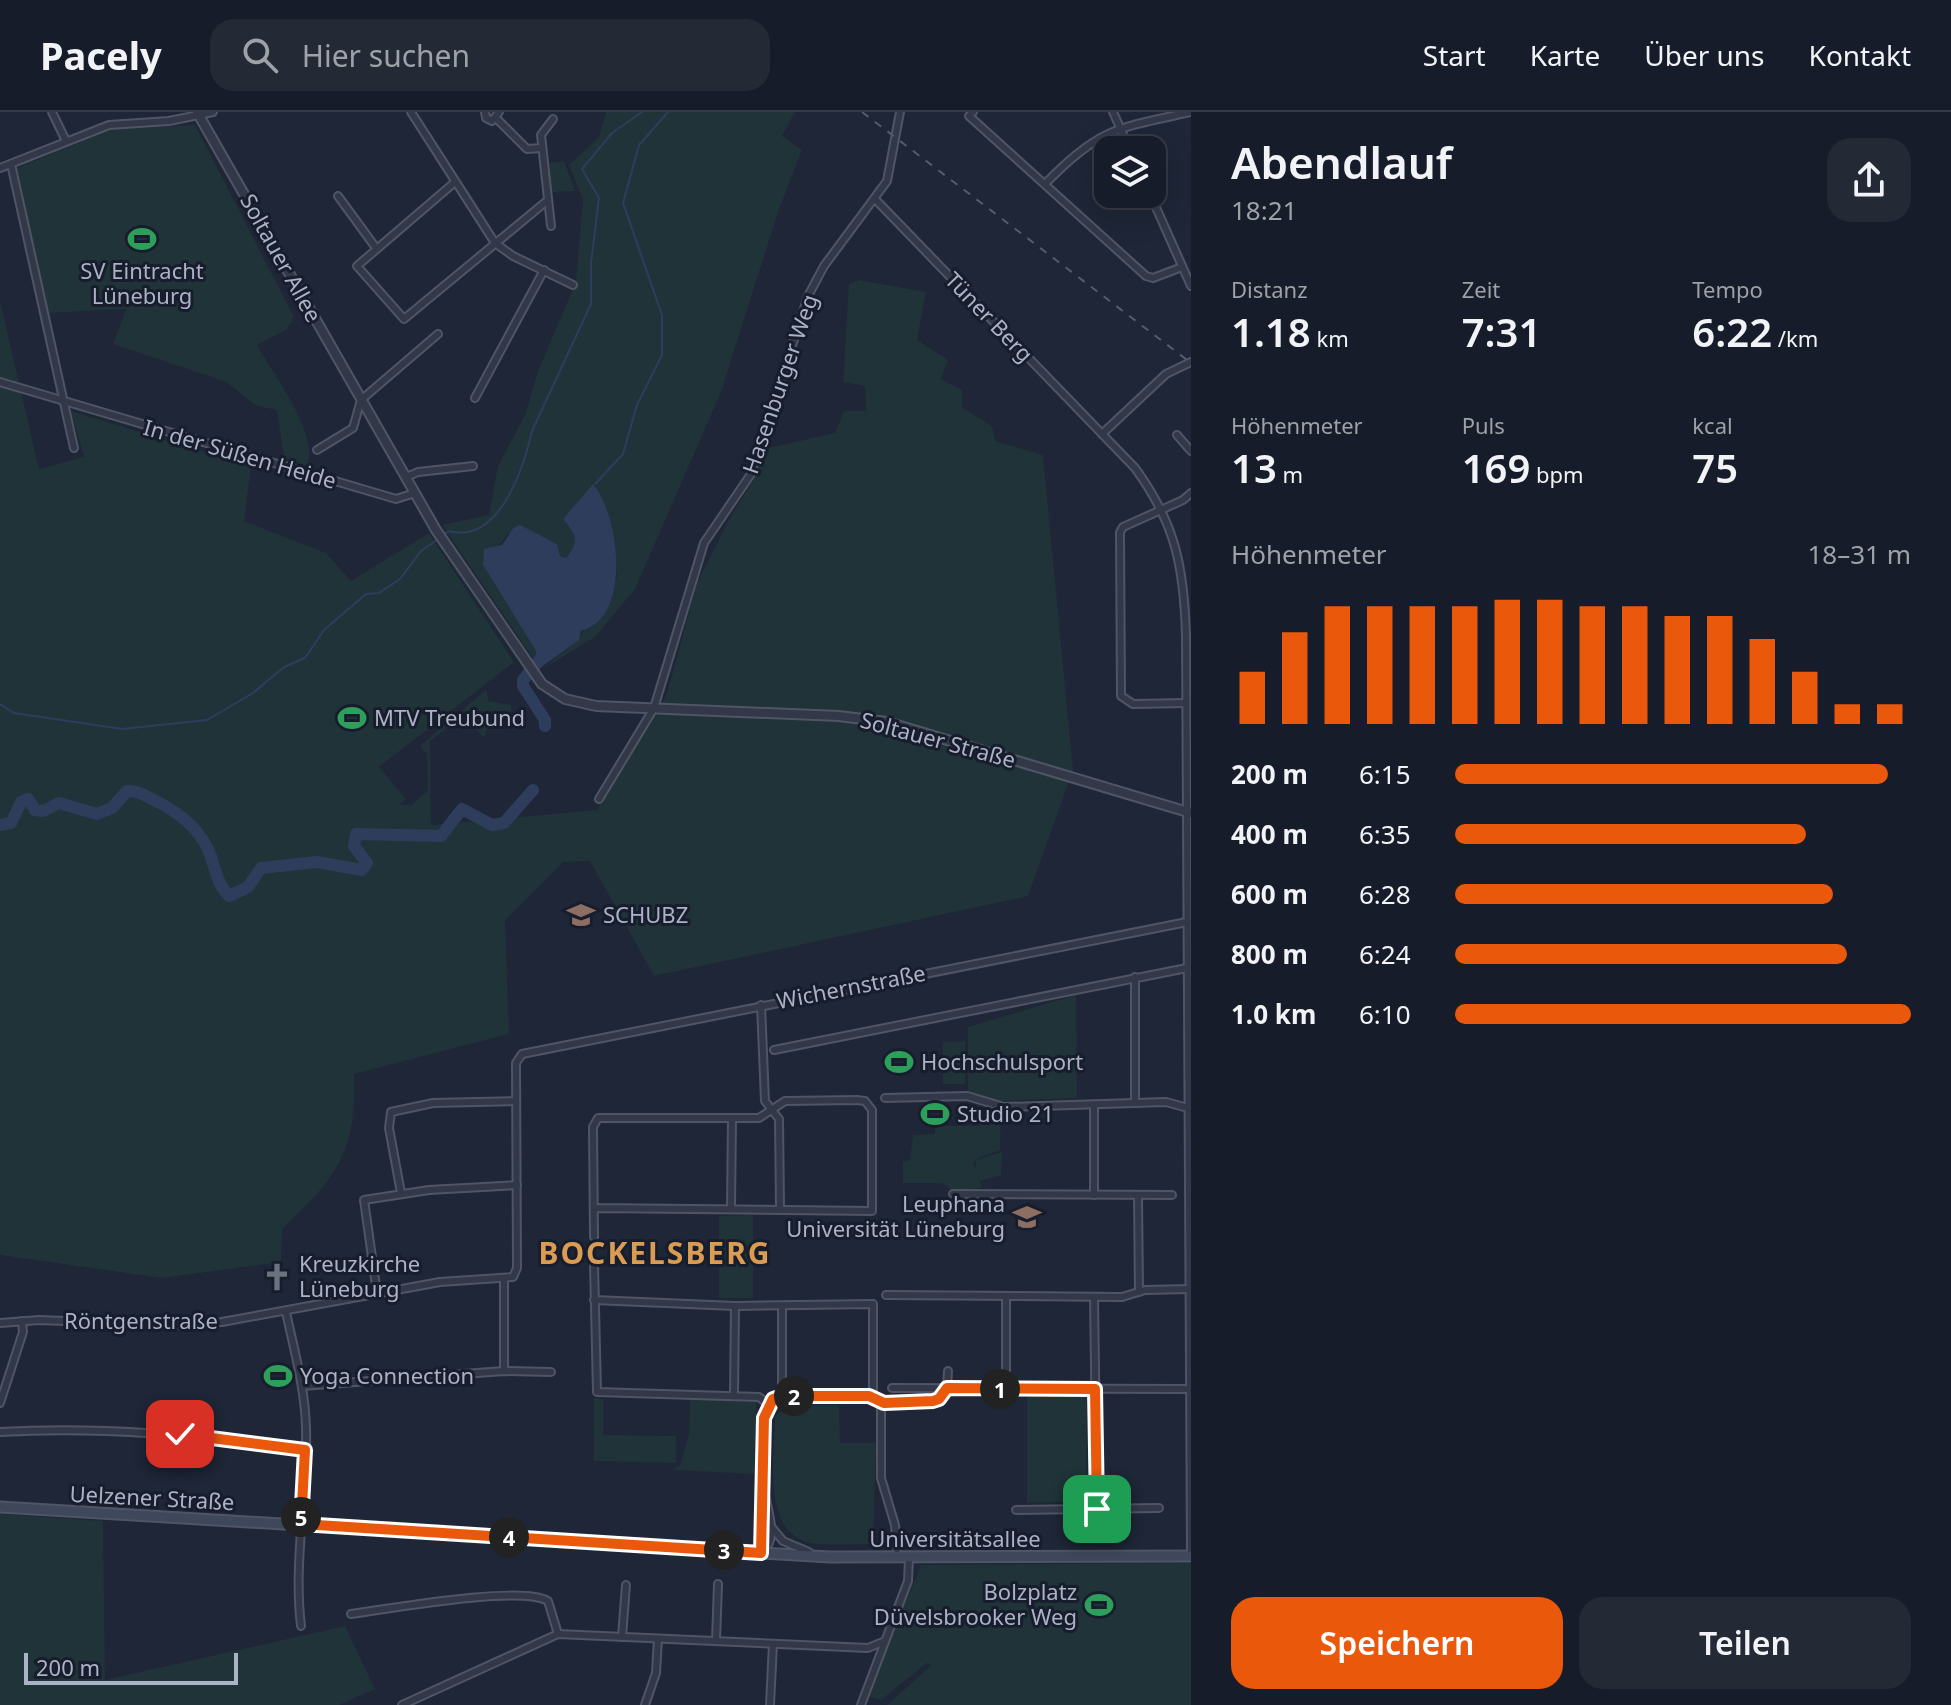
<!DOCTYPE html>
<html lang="de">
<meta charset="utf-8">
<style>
:root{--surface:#161c29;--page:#232935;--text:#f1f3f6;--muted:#9ea1a8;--line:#353a46;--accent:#ea580c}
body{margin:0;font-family:"Noto Sans",sans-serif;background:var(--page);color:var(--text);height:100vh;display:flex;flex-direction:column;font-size:30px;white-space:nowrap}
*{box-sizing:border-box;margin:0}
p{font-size:26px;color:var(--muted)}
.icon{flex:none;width:44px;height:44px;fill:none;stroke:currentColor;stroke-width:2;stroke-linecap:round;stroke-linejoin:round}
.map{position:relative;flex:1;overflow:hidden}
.panel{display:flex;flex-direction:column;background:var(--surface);width:760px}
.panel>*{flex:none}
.buttons{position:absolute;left:1094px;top:24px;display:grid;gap:16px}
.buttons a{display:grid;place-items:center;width:72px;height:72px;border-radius:16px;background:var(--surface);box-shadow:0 8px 32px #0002,0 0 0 2px var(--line);font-size:40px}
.scale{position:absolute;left:24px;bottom:20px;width:214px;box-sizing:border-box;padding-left:8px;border:4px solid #abb2c5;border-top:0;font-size:22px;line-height:28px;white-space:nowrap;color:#abb2c5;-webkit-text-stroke:6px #171d2c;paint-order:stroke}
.pin{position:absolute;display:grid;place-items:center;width:68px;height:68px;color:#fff;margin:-34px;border-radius:16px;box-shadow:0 4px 12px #0006}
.km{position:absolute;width:40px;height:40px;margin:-20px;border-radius:50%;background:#222;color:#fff;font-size:22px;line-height:40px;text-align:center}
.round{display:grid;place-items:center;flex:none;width:84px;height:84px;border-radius:24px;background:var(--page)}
.summary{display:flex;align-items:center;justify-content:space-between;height:136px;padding:0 40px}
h1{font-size:44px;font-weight:600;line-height:60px}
.stats{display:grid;grid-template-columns:repeat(3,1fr);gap:12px;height:136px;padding:8px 40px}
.stats div{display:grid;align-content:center}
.stats b{font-size:40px;font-weight:600}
.stats small{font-size:22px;font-weight:400}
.stats p{font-size:22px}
.chart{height:224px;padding:16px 40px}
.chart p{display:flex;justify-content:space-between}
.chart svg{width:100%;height:144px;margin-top:8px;stroke:var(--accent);stroke-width:6}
.button{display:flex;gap:16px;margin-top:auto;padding:16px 40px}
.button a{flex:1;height:92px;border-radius:24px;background:var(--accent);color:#fff;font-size:32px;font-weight:600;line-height:92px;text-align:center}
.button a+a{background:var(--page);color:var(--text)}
ul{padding:0 40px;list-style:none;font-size:26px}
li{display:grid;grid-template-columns:128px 96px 1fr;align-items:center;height:60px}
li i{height:20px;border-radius:10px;background:var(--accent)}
header{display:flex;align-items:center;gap:48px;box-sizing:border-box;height:112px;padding:0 40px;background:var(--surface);border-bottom:2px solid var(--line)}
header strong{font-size:38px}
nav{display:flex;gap:44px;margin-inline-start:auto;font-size:28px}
.search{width:560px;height:72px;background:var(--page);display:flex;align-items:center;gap:20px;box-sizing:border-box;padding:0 28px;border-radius:24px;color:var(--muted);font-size:30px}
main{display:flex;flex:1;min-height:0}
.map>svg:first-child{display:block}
</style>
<header>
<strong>Pacely</strong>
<div class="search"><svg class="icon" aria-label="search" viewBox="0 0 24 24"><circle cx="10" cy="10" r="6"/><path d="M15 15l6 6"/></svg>Hier suchen</div>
<nav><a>Start</a><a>Karte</a><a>Über uns</a><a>Kontakt</a></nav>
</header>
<main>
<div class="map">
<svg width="1191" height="1593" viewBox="0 0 1191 1593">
<rect width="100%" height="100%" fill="#1e2637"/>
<g fill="#203338">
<path d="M606 0H795L782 24 802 38 779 97 721 280 635 477 595 525 541 558 578 528 617 465 614 429 595 372 563 407C576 423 580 429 566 446L560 444 557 432 513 416 483 453 536 539 535 549 442 413 489 403 498 354 526 301 538 259 576 170 583 88 569 53 599 25Z"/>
<path d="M195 13 294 205 286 218 257 233C274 264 318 319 308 354L284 346 277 298 257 294 226 270 113 232 126 197 47 201 17 56 113 17Z"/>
<path d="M564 49 575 79 551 80 549 51Z"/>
<path d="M859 168 926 180 917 228 948 248 941 267 962 278V296L992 314 995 329 1043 343 1073 658 1028 784 654 864 590 749 563 750 505 808 509 922 354 962C357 1040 337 1065 282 1117L281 1150 162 1166 0 1143V189L39 357 84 345 71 299 251 354 244 409 326 441 351 469 429 421 514 550 379 655 406 687 399 693H412L428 678 427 642 420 634 487 577 488 589 511 593 512 612 490 610 484 626 464 603 430 629 431 713 597 698 667 582 697 471 731 404 755 366 765 337 835 321 844 299H866L865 274 843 270 849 172Z"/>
<path d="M1076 883 1077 986 997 989 968 982V915Z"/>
<path d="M965 929V972H943V930Z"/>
<path d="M987 995 1001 996 1000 1038 980 1045 973 1051 982 1076 952 1078 942 1071H903V1050L910 1048 913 1023 935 1022V1014H979Z"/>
<path d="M1002 1040 1001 1063 980 1069 975 1058 976 1048Z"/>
<path d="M753 1103V1186H719V1104Z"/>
<path d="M1027 1283H1087L1086 1390H1027Z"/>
<path d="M594 1286 603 1287V1323L676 1324V1351L594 1349Z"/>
<path d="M690 1287 756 1290V1362L672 1358 680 1354 689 1322Z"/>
<path d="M839 1293 840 1331H876L873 1432C853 1432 830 1434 811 1431 760 1421 775 1342 775 1304L787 1294Z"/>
<path d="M0 1402 103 1409 105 1568 345 1514 375 1577 339 1593H0Z"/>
<path d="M1191 1451V1593H887L932 1553 927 1551 881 1588 867 1584 921 1453Z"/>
</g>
<path fill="#2f3d5d" d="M593 372C619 402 633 506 581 519L579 528 540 556 535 549 536 539 483 453 484 437 502 433 513 416 520 413 557 432 560 444 566 446C580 429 576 423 563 407Z"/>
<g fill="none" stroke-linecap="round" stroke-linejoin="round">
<g stroke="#2f3d5d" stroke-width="2">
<path d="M595 372 623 342 637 293 662 243V203L623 91 639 33 668 0"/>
<path d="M442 424 449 419C499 432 523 358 532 319L591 192V151L599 86 582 57 612 21 642 0"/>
<path d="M0 592 14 601 122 617 207 608 253 581 284 555 305 546 324 518 366 482 379 481 400 467 421 439 437 428"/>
</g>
<g stroke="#2f3d5d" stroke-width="12">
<path d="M545 614V608L523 574V568L545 541"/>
<path d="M0 713 11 711 21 690 28 687 35 698 43 699 59 691 97 702 112 696 127 679C137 678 146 684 156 689 180 701 202 718 211 745 216 760 218 773 229 784L248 775 261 756 317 750 362 758 367 751 354 734 356 722 441 724 462 697 492 713 504 711 533 678"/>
</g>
<defs>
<g id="minor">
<path d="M52 0 66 29"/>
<path d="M411 0 495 131 513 144 573 173"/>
<path d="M485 0 486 6 492 9 499 0"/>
<path d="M973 0 969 4 1146 164 1153 166 1182 155"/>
<path d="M1113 0 1130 38"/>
<path d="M497 7 527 37 542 36"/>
<path d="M11 52 74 336"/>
<path d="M0 56 109 13 169 9 213 0"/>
<path d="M455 70 357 154 404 207 548 88"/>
<path d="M1045 72C1099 16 1117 16 1191 0"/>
<path d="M1150 82 1191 174"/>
<path d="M338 84 376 136"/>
<path d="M875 87 1135 356C1176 412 1184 456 1186 524L1191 1442"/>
<path d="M551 114 541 23 553 7"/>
<path d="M0 270 396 387 415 381"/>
<path d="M475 286 544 158"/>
<path d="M1102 322 1166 262 1191 250"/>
<path d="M1177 323 1191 339"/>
<path d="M317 338 353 316 361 288 438 222"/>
<path d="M406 365 418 360 473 354"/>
<path d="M1186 591 1133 592 1121 584 1120 420 1123 415 1183 388 1191 381"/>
<path d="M599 687 654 596 704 431 751 362 808 184 824 154 887 69 900 0"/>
<path d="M1135 865V990"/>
<path d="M761 893 765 989 779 1007 780 1096"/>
<path d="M774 938 1187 856"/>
<path d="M885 986 967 984 1004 995 1166 990 1188 996"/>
<path d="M1094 993V1083"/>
<path d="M401 1081 389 1016 391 1000 433 991 516 989"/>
<path d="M953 1082 1172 1083"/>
<path d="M1138 1083 1139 1180"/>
<path d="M731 1096 732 1006"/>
<path d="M594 1125 593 1015 598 1006H759L785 989 857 988 865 989 872 998V1099L595 1096"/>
<path d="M594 1152 597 1280 759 1285 768 1292"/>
<path d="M504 1166V1259"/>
<path d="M377 1181 364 1088 429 1078 517 1073"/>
<path d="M886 1183 1122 1185 1145 1178 1189 1177"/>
<path d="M1094 1185 1097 1397"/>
<path d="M594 1188 735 1194 873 1192V1277L869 1284H782L768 1292 764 1306 761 1441"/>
<path d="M782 1195V1284"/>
<path d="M286 1200C294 1238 305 1276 306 1316 308 1382 293 1448 301 1514"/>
<path d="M0 1211 39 1208 172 1213 222 1210 440 1170 513 1165 517 1156 516 951 522 942 1187 810"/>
<path d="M302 1274 504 1259 551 1260"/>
<path d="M892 1276 1190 1277"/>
<path d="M1006 1277V1184"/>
<path d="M734 1284 735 1194"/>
<path d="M0 1291 23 1220 22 1209"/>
<path d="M0 1320C103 1314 203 1324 305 1338"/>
<path d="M1016 1398 1159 1396"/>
<path d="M773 1417 783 1429 809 1440"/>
<path d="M897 1437 895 1413 881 1366V1297L890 1288 939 1287 947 1276 948 1259"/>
<path d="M762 1440C778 1428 769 1404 766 1387"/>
<path d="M351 1502C388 1497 520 1473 548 1489L558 1522"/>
<path d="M622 1525 626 1473"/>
<path d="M716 1529 718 1472"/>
<path d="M402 1593 558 1522 868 1536 885 1529"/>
<path d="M645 1593 656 1561 658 1527"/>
<path d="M770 1593 773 1532"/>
<path d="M861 1593 908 1469 909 1446"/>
</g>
<path id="tertiary" d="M197 0 436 418 542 572 565 587 596 594 839 604 887 610 1191 701"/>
<path id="secondary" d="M0 1395 830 1445 1191 1444"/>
</defs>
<use href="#minor" stroke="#4f5566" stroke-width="10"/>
<use href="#tertiary" stroke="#4f5566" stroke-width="12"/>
<use href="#secondary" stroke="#4f5566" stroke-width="13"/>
<use href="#minor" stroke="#323848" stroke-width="6"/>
<use href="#tertiary" stroke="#323848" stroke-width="8"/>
<use href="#secondary" stroke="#3f475b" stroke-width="9"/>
<path stroke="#535b6f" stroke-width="2" stroke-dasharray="8 8" stroke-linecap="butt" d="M862 0 1191 251"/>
</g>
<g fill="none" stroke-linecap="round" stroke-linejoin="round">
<defs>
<path id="route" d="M180 1322 305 1338 301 1412 761 1441 764 1306 773 1287 782 1284H869L884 1291 933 1289 939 1287 947 1276 1095 1277 1097 1397"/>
</defs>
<use href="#route" stroke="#fff" stroke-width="16"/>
<use href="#route" stroke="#ea580c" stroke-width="10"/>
</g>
<defs>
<symbol id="stadium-bare" viewBox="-9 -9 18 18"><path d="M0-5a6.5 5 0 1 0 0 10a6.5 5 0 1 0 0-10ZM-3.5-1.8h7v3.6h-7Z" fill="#2e9e5b" stroke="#171d2c" stroke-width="2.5" paint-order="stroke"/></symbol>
<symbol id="university-bare" viewBox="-9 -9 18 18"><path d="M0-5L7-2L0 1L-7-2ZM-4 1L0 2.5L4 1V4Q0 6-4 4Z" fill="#8d6e63" stroke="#171d2c" stroke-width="2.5" paint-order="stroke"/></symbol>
<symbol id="church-bare" viewBox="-9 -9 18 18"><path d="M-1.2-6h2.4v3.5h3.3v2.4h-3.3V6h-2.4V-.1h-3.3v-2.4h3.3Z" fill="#6b7280" stroke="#171d2c" stroke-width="2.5" paint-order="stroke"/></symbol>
</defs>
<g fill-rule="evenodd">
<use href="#stadium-bare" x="122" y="107" width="40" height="40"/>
<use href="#stadium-bare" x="332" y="586" width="40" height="40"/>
<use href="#university-bare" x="561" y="783" width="40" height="40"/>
<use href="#stadium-bare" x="879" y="930" width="40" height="40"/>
<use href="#stadium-bare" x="915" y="982" width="40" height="40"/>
<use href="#university-bare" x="1007" y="1085" width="40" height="40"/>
<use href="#church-bare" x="257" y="1145" width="40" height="40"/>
<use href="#stadium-bare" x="258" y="1244" width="40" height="40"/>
<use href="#stadium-bare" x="1079" y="1473" width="40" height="40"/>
</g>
<g text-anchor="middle" stroke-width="6" stroke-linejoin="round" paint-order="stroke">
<g font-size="22" fill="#abb2c5" stroke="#171d2c">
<text transform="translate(281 146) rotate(61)" y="8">Soltauer Allee</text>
<text transform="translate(989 205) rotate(46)" y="8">Tüner Berg</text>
<text transform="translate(780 272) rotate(-71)" y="8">Hasenburger Weg</text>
<text transform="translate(240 342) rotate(16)" y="8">In der Süßen Heide</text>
<text transform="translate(938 628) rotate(15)" y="8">Soltauer Straße</text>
<text transform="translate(851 875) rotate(-11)" y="8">Wichernstraße</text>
<text x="141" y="1217">Röntgenstraße</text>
<text transform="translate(152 1386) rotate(3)" y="8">Uelzener Straße</text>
<text x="955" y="1435">Universitätsallee</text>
</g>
<g font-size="22" fill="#abb2c5" stroke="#171d2c" text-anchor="start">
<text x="142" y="167" text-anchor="middle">SV Eintracht<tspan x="142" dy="25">Lüneburg</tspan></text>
<text x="374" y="614">MTV Treubund</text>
<text x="603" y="811">SCHUBZ</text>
<text x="921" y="958">Hochschulsport</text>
<text x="957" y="1010">Studio 21</text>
<text x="1005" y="1100" text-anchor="end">Leuphana<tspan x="1005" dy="25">Universität Lüneburg</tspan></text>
<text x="299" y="1160">Kreuzkirche<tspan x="299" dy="25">Lüneburg</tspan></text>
<text x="300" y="1272">Yoga Connection</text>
<text x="1077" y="1488" text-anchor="end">Bolzplatz<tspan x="1077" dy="25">Düvelsbrooker Weg</tspan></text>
</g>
<g font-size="30" font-weight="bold" letter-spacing="2" fill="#d99c52" stroke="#171d2c">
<text x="655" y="1152">BOCKELSBERG</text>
</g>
</g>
</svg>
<div class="buttons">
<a><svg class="icon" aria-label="layers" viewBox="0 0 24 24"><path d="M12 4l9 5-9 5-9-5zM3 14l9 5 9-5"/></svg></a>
</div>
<div class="scale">200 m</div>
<div class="pin" style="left:1097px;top:1397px;background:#1e9e55"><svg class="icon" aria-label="arrive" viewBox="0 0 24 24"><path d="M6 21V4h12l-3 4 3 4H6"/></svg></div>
<div class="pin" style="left:180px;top:1322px;background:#d93025"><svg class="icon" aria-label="check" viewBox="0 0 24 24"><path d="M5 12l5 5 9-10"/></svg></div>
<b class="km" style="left:1000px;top:1277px">1</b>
<b class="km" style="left:794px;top:1284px">2</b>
<b class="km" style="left:724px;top:1438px">3</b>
<b class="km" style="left:509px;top:1425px">4</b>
<b class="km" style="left:301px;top:1405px">5</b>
</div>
<section class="panel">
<div class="summary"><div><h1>Abendlauf</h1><p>18:21</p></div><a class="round"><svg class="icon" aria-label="share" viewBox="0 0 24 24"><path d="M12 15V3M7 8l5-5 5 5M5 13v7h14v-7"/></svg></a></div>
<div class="stats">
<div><p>Distanz</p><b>1.18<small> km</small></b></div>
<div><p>Zeit</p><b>7:31</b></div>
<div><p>Tempo</p><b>6:22<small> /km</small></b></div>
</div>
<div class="stats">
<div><p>Höhenmeter</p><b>13<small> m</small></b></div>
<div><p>Puls</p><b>169<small> bpm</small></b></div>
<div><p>kcal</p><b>75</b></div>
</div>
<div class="chart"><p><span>Höhenmeter</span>18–31 m</p>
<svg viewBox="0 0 160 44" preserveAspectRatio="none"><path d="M5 44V28M15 44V16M25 44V8M35 44V8M45 44V8M55 44V8M65 44V6M75 44V6M85 44V8M95 44V8M105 44V11M115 44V11M125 44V18M135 44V28M145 44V38M155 44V38"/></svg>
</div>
<ul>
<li><b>200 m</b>6:15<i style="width:95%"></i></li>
<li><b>400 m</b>6:35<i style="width:77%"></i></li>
<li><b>600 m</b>6:28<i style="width:83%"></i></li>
<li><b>800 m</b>6:24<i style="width:86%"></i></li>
<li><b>1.0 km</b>6:10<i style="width:100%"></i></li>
</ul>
<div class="button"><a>Speichern</a><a>Teilen</a></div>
</section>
</main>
